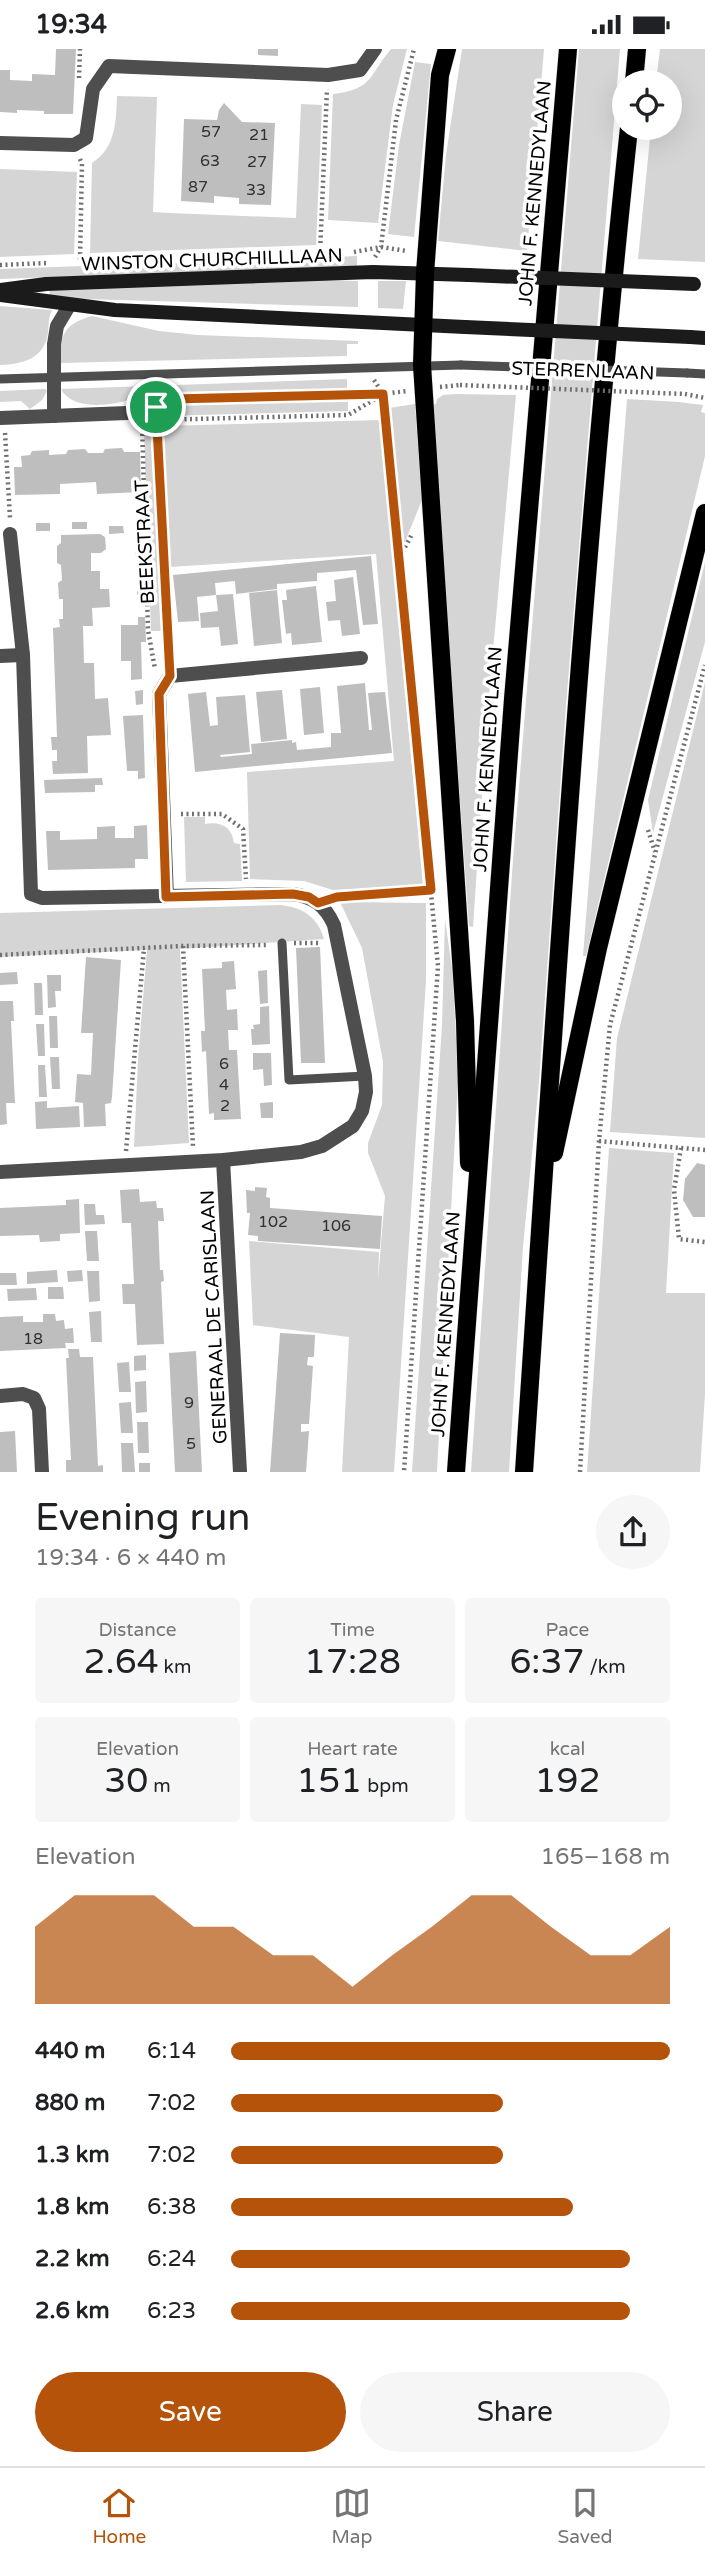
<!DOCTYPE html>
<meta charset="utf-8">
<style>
:root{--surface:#fff;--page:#f6f6f6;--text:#202124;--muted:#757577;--line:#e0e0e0;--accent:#b45309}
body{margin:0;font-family:"Varela Round",sans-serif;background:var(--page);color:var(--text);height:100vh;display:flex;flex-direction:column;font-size:26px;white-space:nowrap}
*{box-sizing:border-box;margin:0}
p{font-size:23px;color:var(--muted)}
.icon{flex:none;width:38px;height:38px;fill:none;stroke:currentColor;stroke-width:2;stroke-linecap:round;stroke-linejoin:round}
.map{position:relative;height:1423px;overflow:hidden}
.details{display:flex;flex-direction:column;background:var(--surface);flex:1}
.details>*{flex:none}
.controls{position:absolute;left:612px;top:21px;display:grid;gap:14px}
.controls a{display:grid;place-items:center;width:70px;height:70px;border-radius:50%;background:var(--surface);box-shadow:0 7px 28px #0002;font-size:35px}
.pin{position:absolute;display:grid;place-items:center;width:60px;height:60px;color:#fff;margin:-30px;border:4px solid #fff;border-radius:50%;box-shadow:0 2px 7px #0007}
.round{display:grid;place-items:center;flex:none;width:74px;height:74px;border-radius:37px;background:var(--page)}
.summary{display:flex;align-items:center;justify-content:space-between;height:119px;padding:0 35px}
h1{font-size:38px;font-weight:600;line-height:52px}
.metrics{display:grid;grid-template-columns:repeat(3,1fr);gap:10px;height:119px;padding:7px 35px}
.metrics div{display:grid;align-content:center;border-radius:7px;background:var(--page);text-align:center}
.metrics b{font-size:35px;font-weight:600}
.metrics small{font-size:19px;font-weight:400}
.metrics p{font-size:19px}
.chart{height:196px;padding:14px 35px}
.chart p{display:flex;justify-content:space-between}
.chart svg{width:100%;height:126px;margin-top:7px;fill:var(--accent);opacity:.7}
.primary-button{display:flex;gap:14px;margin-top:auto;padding:14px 35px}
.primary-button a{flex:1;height:80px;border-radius:42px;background:var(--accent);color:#fff;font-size:28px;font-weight:600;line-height:80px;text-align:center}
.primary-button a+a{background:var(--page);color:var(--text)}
ul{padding:0 35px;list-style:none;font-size:23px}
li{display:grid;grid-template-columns:112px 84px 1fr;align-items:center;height:52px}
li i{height:18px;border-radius:9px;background:var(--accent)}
.status{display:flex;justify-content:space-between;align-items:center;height:49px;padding:0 35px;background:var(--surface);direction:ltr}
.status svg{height:19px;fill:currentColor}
.tabs{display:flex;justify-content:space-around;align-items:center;height:98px;border-top:2px solid var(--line);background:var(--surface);font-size:19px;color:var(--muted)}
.tabs a{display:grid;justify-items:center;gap:4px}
.tabs .current{color:var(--accent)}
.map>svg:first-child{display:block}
</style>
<div class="status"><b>19:34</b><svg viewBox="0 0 49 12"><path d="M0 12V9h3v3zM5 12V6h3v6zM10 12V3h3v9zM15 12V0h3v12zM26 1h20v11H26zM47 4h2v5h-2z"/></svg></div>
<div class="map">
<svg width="705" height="1423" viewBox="0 0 705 1423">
<rect width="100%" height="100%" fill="#fff"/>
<g fill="#d5d5d5">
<path d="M391 0H407L393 56 378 174 328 171 333 45C374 40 368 27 391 0Z"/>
<path d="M462 0H544L527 202 438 192 446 106Z"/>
<path d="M579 0H620L566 656 539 1033 523 1198 509 1423H471L513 811Z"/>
<path d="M660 0H705V213L638 210 651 79H670V33H656Z"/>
<path d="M415 13 431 15 414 188 388 185 399 96Z"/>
<path d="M117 47 157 48 153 163 170 164 296 169 301 55 322 56 316 196 90 204 92 114C116 99 116 72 117 47Z"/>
<path d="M0 120 77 123 74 205 0 208Z"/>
<path d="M357 207V217L0 230V220Z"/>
<path d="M324 231 358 232V258L49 249 50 240Z"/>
<path d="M378 232H406L403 260 378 259Z"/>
<path d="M0 257 52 261C48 269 49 275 48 284 44 310 23 315 0 316Z"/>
<path d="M92 267 159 282 198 286 358 292V295H347V307L60 314C60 287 63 275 92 267Z"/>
<path d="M347 330V340L172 345 139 356 134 350C113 356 73 363 61 340Z"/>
<path d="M45 340 47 342 42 351 30 360 21 352 0 353V342Z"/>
<path d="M457 345 516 346 487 669 473 878 469 877 432 356 436 355 437 350 443 346Z"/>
<path d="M627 350 679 353 703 356 701 363 705 364V407L586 907H583Z"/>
<path d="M348 351V362L162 367 165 360 175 355Z"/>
<path d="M415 355 422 451 405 493 402 492 389 359Z"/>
<path d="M380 371 423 837 333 841 304 832 250 830 247 723 394 712 376 505 170 518 162 377Z"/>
<path d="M144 382H152L153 387 165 582H151Z"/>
<path d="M705 513V593L653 784 648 751Z"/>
<path d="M705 633V1089L610 1083 617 989Z"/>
<path d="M184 768H205V775C221 772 232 778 234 794L240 795 242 832 186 833Z"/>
<path d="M340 853 426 854V932L394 1423H342L349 1288 253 1276 249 1192 379 1203 378 1231 385 1147 368 1104V1094L382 1056 383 1013 362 899Z"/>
<path d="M280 856C302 858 318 868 324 890L180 900 189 1094 134 1098 138 1011 147 901 0 908V864Z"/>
<path d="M445 870 453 927 458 1032 437 1423H412L442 976Z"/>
<path d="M609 1099 674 1104 666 1244H705V1345L700 1423H587Z"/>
</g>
<g fill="#bebebe">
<path d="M56 0H76L73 65H44V62L17 61V64L0 63V21H10V31L32 32V25L55 26Z"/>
<path d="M258 0H278V7L258 6Z"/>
<path d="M224 54 242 73 275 74 271 156 239 155V149L214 147V154L181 152 184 70 217 71 219 61Z"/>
<path d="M122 399 124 403H140L141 443 97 445 96 433 60 435V445L15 446 14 418H22L21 407 30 406 32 402 49 401V406L66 405 68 401 85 400 88 404H103L105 400Z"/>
<rect x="72" y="473" width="15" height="7"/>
<rect x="36" y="474" width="14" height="8"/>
<path d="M109 477H123L124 484 109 485Z"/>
<path d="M100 485 105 488 106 500 101 504H91V522H100V540H109L110 558 92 559 93 577H83L84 614H94L95 650 108 649 111 686 87 687 88 724 53 725 52 712H57V701H52L51 688H57L53 579 60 578 59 570H63V550H59L58 534 62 531 61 516 57 514V497L61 494V486Z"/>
<path d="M135 495H143V509L136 510Z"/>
<path d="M371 507 378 575 363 576 356 521 317 524V532L277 535V540L236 545 235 532 215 534 216 546 197 548 199 572 178 573 173 526Z"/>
<path d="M353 528 360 585 342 587 340 571 328 572 326 553 336 552 334 531Z"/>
<rect x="137" y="532" width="7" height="14"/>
<path d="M316 537 322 593 292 596 291 584 286 585 282 551H287L286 541Z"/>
<path d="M277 541 282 594 254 597 249 544Z"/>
<path d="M233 545 238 595 221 597 219 578 201 579 200 564 218 562 216 546Z"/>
<path d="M138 568H145L146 593H141L142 630 131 631V612H121V576H138Z"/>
<path d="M365 634 369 681H372L368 644 385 643 392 704 195 723 188 645 206 643 210 677 218 676 216 648 245 646 250 703 220 706 221 708 252 705 251 695 292 691V694L296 693 297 701 331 698V684H341L337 637Z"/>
<path d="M320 638 324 684 304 686 300 640Z"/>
<path d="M143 641V655L136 656 135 642Z"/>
<path d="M282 641 287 690 261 693 256 643Z"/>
<path d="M143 666 145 729 138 730V722H127L123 667Z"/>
<path d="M102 729 103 736H95V743L45 744 44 731Z"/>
<path d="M147 776 148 810H135V819L48 821 46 782H60V791L97 790V778L115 777V789H134V777Z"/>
<path d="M320 898 325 1014H301L296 899Z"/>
<path d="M86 908 121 911 112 1048 111 1054 105 1055 106 1077 84 1078 83 1054 75 1053 77 1025 91 1026 93 984H81Z"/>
<path d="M234 912 236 940 226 941 227 961 237 960 238 981H228L229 1001H237L241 1070 214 1071V1064L209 1065 206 1002 202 1003 201 982H205L202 920 222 919V913Z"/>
<path d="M267 921 268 954 260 955 258 922Z"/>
<path d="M17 923 18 935 0 936V924Z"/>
<path d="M47 926H61V942H55L56 958 48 959Z"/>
<path d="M34 934H42L43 966H35Z"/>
<path d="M0 952H13L14 972H11L15 1054H6L7 1075 0 1076Z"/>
<path d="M269 957 270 995 252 996 251 980H254L253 976 260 975V958Z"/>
<path d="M49 967H57L58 999H50Z"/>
<path d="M36 975H44L45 1007H38Z"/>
<path d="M253 1004H271L272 1036 264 1037 263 1020 253 1021Z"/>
<path d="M50 1008H59L60 1040H52Z"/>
<path d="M38 1016H45L47 1048H39Z"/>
<path d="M47 1052V1059L79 1057 80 1078 36 1080 35 1053Z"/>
<path d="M273 1053V1069H261L260 1054Z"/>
<path d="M697 1114 705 1116V1168H693L683 1151 685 1130Z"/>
<path d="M255 1138 267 1139 266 1148 270 1149V1159L382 1167 380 1200 258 1192V1187L248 1186 250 1164H247L246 1141 255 1142Z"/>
<path d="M139 1140 140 1153 156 1152 157 1159H163L164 1172H158L160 1221H163L164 1232 161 1233 164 1295 137 1296 135 1255H123L122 1235H134L131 1174H122L120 1141Z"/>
<path d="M79 1150 80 1184 60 1185V1192L40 1193 39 1186 0 1187V1159L66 1156V1151Z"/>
<path d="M84 1155H95L96 1166H104L105 1175 85 1176Z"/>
<path d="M85 1182H97L99 1212H87Z"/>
<path d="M57 1221 58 1233 27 1235V1223Z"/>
<path d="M82 1221 83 1232 68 1233 67 1222Z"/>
<path d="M87 1222H99L100 1252 89 1253Z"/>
<path d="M0 1224H16L17 1236H0Z"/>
<path d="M48 1238H63L64 1250H48Z"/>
<path d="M36 1239 37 1251 8 1252 7 1240Z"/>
<path d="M101 1262 102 1293H91L89 1263Z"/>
<path d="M43 1265H55L56 1272 64 1271 65 1280 73 1279 74 1294H65L66 1299 0 1302V1268L23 1267V1273H43Z"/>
<path d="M280 1284 315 1286 314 1308H308L307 1316 313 1317 309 1375H301V1383L309 1382 306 1423H270Z"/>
<path d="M68 1300H79L80 1308H93L98 1417 103 1416V1423H66V1411H71L66 1309H69Z"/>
<path d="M196 1302 202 1423H175L169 1304Z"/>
<path d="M146 1306V1321L134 1322V1307Z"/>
<path d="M129 1313 131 1343H119L117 1314Z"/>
<path d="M146 1332 147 1363 136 1364 135 1333Z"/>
<path d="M131 1353 133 1384H121L119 1354Z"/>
<path d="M137 1373H148L149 1404H138Z"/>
<path d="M15 1382 17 1423H0V1383Z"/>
<path d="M121 1394H133L135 1423H122Z"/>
<rect x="139" y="1414" width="11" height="9"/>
</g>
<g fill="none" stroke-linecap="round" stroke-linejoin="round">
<defs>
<g id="primary">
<path d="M447 0 440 26 425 224 422 316 465 972 469 1114"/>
<path d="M634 33 637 0"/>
<path d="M554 1104 598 899 705 464"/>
<path d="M456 1423 513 650 568 0"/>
<path d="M524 1423C554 975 581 526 629 79"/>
</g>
</defs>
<use href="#primary" stroke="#dbdbdb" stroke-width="19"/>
<g stroke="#707070" stroke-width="4.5" stroke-dasharray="2 3.5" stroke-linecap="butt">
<path d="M79 29 80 0"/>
<path d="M80 110 82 115 80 213"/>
<path d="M354 203 381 198 407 202"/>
<path d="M320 205 327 40"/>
<path d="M375 208 381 198 396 71 414 0"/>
<path d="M0 216 48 214"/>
<path d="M374 331 383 345 438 917 404 1423"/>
<path d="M440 338 460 336"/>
<path d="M685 345 705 349"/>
<path d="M156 358 169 612"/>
<path d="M142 362 172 350 383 345 407 342"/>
<path d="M157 371 348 366 382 346"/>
<path d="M142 374 148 581 155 620"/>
<path d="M5 384 10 469"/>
<path d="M400 508 412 485"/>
<path d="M181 765H222L243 780 246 830"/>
<path d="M648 781 655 803"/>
<path d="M338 848 431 841"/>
<path d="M294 894H321"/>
<path d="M183 897 193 1098"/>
<path d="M0 906 183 897 268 896"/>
<path d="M599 1092 705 1101"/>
<path d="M681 1099 674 1141 679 1190 705 1193"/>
<path d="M126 1102 144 899"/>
<path d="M580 1423 599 1092 610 976 705 616"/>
</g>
<g stroke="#4e4e4e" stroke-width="9">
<path d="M687 324 705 325"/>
<path d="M0 330 461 316"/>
<path d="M282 894 289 1031 365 1027"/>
</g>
<g stroke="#4e4e4e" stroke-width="14">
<path d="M0 94 74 96 86 89 93 40 109 17 328 26 360 21 375 0"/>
<path d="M54 367V295L57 277 69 257"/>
<path d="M0 369 127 364"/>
<path d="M0 607 23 606"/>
<path d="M167 848 159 645 170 627 361 609"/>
<path d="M223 1111 240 1423"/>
<path d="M0 1123 223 1111 301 1103 322 1097 353 1077 362 1062 366 1043 365 1027 334 876C325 856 313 848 293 845L42 849 31 845 23 606 10 485"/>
<path d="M0 1347 23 1345 34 1349 39 1360 42 1423"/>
</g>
<g stroke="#1b1b1b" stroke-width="14">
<path d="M0 241 46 235 373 223 469 226"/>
<path d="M0 246 115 261 465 278"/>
<path d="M690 288 705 289"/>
</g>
<use href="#primary" stroke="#000" stroke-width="18"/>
<path stroke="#707070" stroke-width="4.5" stroke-dasharray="2 3.5" stroke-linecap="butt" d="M460 336 685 345"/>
<path stroke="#4e4e4e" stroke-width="9" d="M461 316 687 324"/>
<g stroke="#1b1b1b" stroke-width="14">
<path d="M469 226 694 235"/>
<path d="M465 278 690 288"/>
</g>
</g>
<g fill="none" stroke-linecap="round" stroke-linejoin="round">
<defs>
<path id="route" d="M383 345 431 841 337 848 318 854 309 848 293 845 166 848 159 645 170 627 156 358 172 350Z"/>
</defs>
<use href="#route" stroke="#fff" stroke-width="14"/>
<use href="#route" stroke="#b45309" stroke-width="9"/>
</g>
<g text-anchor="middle" stroke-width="7" stroke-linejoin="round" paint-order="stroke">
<g font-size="16" fill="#303030">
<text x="211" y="88">57</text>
<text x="259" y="91">21</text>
<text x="210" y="117">63</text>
<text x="257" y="118">27</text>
<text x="198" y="143">87</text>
<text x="256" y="146">33</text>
<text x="224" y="1020">6</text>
<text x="224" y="1041">4</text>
<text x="225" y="1062">2</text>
<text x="273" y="1178">102</text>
<text x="336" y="1182">106</text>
<text x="33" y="1295">18</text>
<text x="189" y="1359">9</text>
<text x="191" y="1400">5</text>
</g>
<g font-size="19" fill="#000" stroke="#fff">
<text transform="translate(534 144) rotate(-85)" y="7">JOHN F. KENNEDYLAAN</text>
<text transform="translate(212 210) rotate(-2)" y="7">WINSTON CHURCHILLLAAN</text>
<text transform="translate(583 321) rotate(2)" y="7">STERRENLAAN</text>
<text transform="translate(144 493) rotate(-93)" y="7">BEEKSTRAAT</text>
<text transform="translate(487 710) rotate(-86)" y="7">JOHN F. KENNEDYLAAN</text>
<text transform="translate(213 1268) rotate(-93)" y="7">GENERAAL DE CARISLAAN</text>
<text transform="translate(445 1275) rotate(-86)" y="7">JOHN F. KENNEDYLAAN</text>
</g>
</g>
</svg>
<div class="controls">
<a><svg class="icon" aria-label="locate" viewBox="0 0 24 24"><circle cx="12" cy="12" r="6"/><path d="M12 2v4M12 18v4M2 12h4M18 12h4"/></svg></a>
</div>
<div class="pin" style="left:156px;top:358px;background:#1e9e55"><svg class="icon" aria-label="arrive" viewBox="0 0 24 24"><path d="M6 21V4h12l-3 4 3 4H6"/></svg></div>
</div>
<section class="details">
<div class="summary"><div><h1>Evening run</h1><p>19:34 · 6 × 440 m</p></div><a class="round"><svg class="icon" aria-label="share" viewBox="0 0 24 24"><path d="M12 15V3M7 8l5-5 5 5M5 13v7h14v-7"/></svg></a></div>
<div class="metrics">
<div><p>Distance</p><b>2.64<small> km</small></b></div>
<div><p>Time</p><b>17:28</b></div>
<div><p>Pace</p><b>6:37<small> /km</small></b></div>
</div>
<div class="metrics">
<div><p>Elevation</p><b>30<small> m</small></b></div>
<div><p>Heart rate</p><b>151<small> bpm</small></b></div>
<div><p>kcal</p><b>192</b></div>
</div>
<div class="chart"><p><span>Elevation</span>165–168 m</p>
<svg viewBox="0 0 160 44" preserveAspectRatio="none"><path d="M0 44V17L10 6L20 6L30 6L40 17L50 17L60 27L70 27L80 38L90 27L100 17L110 6L120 6L130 17L140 27L150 27L160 17V44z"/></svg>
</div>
<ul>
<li><b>440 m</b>6:14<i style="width:100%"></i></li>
<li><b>880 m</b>7:02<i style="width:62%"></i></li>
<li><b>1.3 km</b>7:02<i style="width:62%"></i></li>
<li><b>1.8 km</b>6:38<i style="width:78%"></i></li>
<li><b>2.2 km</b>6:24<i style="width:91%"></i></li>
<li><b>2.6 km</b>6:23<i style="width:91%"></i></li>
</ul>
<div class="primary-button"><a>Save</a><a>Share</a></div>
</section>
<nav class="tabs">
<a class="current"><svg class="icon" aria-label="home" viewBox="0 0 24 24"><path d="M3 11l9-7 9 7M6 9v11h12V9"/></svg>Home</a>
<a><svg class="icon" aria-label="map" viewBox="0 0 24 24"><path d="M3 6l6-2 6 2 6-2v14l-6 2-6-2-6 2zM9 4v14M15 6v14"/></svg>Map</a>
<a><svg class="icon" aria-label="saved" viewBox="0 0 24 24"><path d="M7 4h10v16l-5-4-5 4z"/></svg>Saved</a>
</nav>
